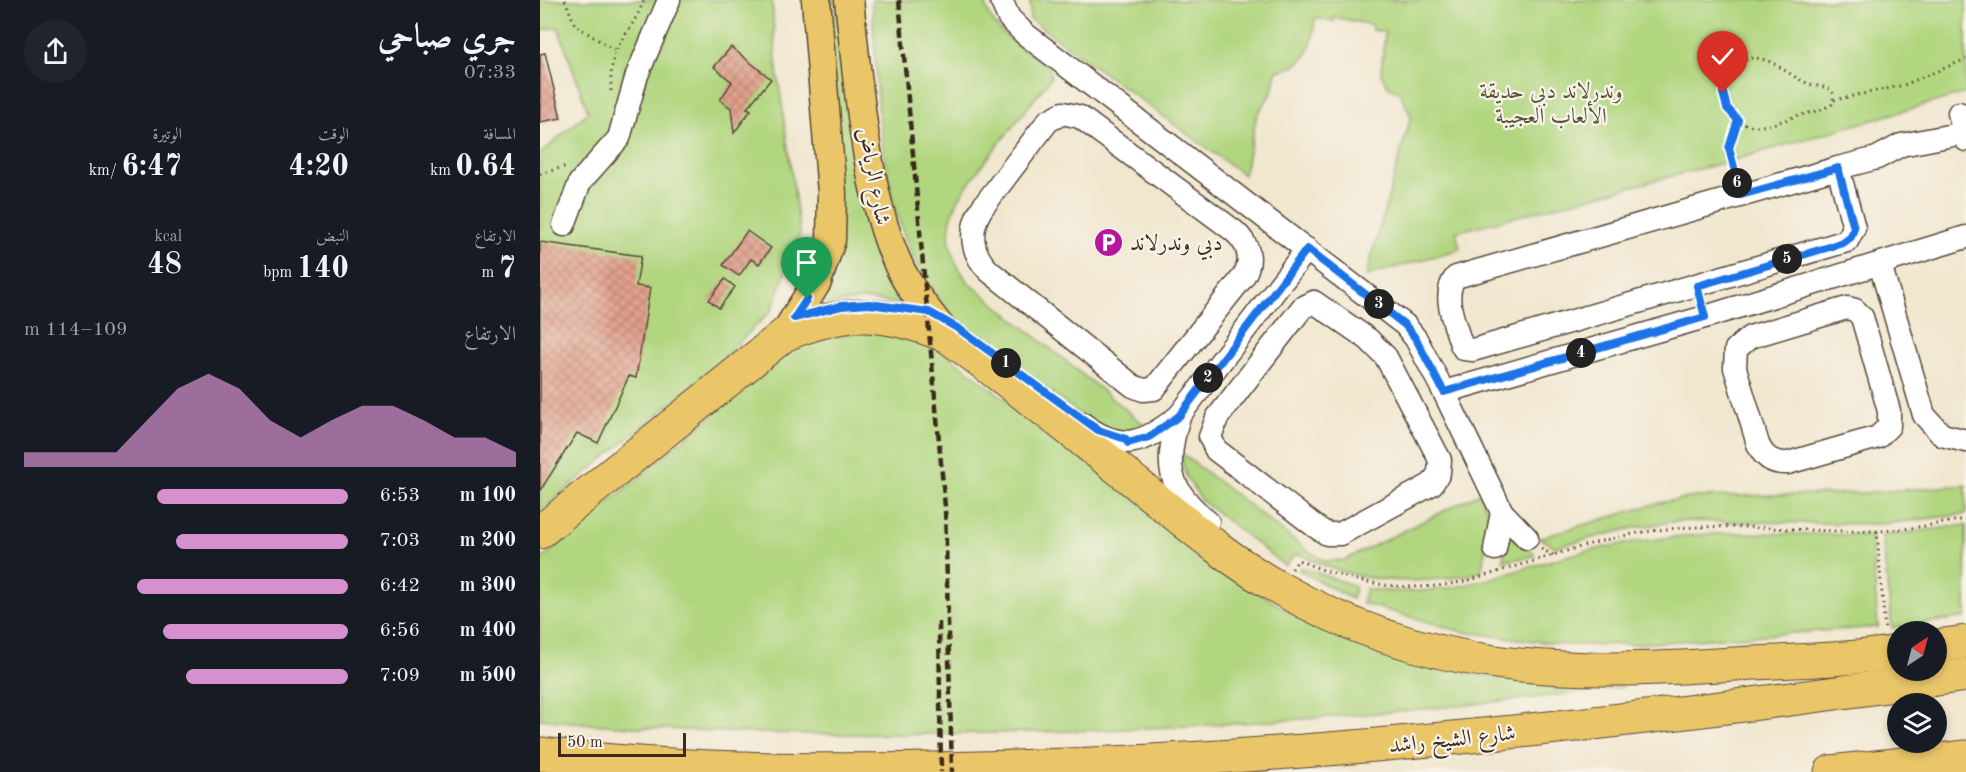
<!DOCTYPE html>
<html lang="ar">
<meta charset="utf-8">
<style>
:root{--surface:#171b24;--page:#20242c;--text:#f1f3f6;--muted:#9ea1a6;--accent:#d690ce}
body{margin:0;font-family:"Old Standard TT",Amiri,serif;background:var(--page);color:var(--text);direction:rtl;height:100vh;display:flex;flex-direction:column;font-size:22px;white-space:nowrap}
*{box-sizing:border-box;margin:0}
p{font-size:20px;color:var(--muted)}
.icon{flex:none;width:33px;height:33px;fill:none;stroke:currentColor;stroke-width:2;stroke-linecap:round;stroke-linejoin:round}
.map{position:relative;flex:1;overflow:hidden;direction:ltr}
.sheet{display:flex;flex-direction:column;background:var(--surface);width:540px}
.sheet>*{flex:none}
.needle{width:39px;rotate:36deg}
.tools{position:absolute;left:1347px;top:621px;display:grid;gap:12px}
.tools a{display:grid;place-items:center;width:60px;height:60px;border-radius:50%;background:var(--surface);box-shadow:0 3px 9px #0003;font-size:30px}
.scale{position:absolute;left:18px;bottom:15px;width:128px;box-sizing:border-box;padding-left:6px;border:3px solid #3b2a1e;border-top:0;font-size:16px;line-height:21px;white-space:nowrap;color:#3b2a1e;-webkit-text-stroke:4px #f7f3e8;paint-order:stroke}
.pin{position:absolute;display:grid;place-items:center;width:51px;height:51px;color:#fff;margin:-62px -26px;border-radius:50% 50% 50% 0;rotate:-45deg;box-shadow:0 0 6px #0007}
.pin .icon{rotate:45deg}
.km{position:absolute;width:30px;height:30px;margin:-15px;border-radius:50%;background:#222;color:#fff;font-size:16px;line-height:30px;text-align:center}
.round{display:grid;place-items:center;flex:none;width:63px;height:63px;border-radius:32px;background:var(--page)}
.summary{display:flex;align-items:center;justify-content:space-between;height:102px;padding:0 24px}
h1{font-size:33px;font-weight:700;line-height:45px}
.figures{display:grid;grid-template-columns:repeat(3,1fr);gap:9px;height:102px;padding:6px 24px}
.figures div{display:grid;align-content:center}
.figures b{font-size:30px;font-weight:700}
.figures small{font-size:16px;font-weight:400}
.figures p{font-size:16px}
.chart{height:168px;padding:12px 24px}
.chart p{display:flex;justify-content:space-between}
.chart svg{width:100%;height:108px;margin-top:6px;fill:var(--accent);opacity:.7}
ul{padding:0 24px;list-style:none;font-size:20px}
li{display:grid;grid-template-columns:96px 72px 1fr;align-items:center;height:45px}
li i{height:15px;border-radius:8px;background:var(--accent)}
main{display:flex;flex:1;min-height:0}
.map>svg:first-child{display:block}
</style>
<main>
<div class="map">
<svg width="1426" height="772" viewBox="0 0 1426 772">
<defs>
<pattern id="building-cross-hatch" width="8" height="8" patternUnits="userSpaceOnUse" patternTransform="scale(1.5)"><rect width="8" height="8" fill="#e2a18d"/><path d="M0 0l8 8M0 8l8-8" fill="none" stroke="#b88373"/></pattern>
</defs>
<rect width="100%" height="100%" fill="#f7f3e8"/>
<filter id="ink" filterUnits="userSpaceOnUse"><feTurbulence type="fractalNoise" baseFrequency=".0167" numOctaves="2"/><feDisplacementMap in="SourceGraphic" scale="12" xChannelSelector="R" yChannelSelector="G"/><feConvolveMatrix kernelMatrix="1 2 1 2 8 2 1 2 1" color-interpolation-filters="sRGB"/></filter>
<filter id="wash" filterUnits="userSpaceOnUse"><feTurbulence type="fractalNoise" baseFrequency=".008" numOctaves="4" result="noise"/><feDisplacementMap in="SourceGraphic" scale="24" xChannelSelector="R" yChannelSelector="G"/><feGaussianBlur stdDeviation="1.35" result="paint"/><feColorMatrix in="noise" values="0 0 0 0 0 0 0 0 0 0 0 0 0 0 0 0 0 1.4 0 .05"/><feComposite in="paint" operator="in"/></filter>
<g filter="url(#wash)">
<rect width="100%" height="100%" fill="#f1e7cf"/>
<g fill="#b1d67f" stroke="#76804e" stroke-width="1.5">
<path d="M3 0H232L236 62 260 234 231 311 165 375 0 511V154L48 112 18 27 0 30V2Z"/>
<path d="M287 0H295L304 79 366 305 324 299 279 306 286 294Z"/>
<path d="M332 0H444C449 32 486 50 510 68L511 78C492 102 473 126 454 150 419 195 387 230 429 283L612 431H564L425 330C336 247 339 113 332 0Z"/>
<path d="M490 0H1426V93L1190 161 916 232 920 249 826 276 871 116 860 93 848 86 841 74 845 32 832 30V25L794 17V21L775 18C773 46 768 67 736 71L732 92 717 114 704 175 490 19Z"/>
<path d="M350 332 401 350C471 403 540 457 610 511 675 561 737 614 815 643 902 676 990 684 1082 683L1083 687C873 714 664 729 452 733 301 736 151 735 0 719V561L245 353C282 333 309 332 350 332Z"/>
<path d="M640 452 768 551 785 561 805 560 940 493 951 522 941 572C878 587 816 584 759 554L753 556 745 566 661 500 646 476Z"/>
<path d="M1426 485V514L1342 524 1138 521 1093 528 1015 547 999 538 1118 503 1155 497 1321 493Z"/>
<path d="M1426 525V617L1352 628 1342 536Z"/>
<path d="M1194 533 1331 535 1338 627 1096 644 1026 645 923 632 822 603 826 589C913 600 956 574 1035 554 1087 541 1140 535 1194 533Z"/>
<path d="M966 534 994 553V556L963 561Z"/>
<path d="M761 567 815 586 812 599 759 570Z"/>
</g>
<g id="blocks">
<g fill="url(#building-cross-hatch)">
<path d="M191 47 231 79 207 108 211 110 194 133 191 108 180 100 192 82 174 67Z"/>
<path d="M5 53 21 118 0 122V54Z"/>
<path d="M207 231 231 248 219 264 211 259 199 276 183 265Z"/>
<path d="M0 242 101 256 96 286 110 288 96 378 89 376 58 443 37 433 0 491Z"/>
<path d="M185 279 195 287 179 308 169 300Z"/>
</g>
</g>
</g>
<g filter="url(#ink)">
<use href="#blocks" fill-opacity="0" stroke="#564639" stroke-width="1.5"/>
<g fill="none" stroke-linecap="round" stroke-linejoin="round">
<defs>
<g id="minor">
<path d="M461 0 469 18 485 34 865 325 876 339 904 392 962 512 987 538"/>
<path d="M523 113 540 117 694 231C709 244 714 260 703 277L614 389 603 390 593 386 449 271C431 253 428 230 442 208L508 121Z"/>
<path d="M1419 113 1426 140"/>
<path d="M1298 168 1314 228 1307 241 933 350 924 349 921 344C915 324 901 294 916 277Z"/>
<path d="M1298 168 1337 158 1361 145 1424 133"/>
<path d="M24 225 40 182 79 138 97 75 129 0"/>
<path d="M1340 264 1384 415 1402 435 1426 441"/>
<path d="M774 302 828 339 846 357 900 460 899 473 892 484 800 534H787L776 527 676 450 670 437 677 418 762 308Z"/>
<path d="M1307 308 1315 310 1322 317 1349 411V426L1338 437 1248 463C1234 464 1224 458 1218 444L1195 368 1196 349 1210 337Z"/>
<path d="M904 392 1165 317 1426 237"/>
<path d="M639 416C624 466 627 488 668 522"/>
<path d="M543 424C582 453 603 444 639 416L767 249"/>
<path d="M955 549 962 512"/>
</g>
<g id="major">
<path d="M309 0C318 80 325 192 358 264 370 291 390 313 407 336"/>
<path d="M244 335 277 282 291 240 292 193 276 0"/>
</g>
<g id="highway">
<path d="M0 532 244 335C306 308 345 311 407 336 471 383 533 432 595 482 641 519 687 559 739 588 891 675 1026 675 1194 664 1249 661 1304 660 1358 652"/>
<path d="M1396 646 1426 642"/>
<path d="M0 754C157 772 316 772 474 767 793 757 1110 720 1426 675"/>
<path d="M1291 772 1426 757"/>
</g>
</defs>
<use href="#minor" stroke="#564639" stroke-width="25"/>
<use href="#major" stroke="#564639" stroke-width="31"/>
<use href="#highway" stroke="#564639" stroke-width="35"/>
<g stroke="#564639" stroke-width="3" stroke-dasharray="1.5 4.5" stroke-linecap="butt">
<path d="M25 0 35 25 74 50"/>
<path d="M1211 58C1236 57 1250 79 1273 85 1282 87 1290 86 1294 95L1292 104C1282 111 1268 113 1256 116 1244 120 1229 127 1215 126 1174 123 1173 70 1211 58Z"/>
<path d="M71 91C69 39 88 42 104 0"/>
<path d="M1294 100 1364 85 1426 59"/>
<path d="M0 174 27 166"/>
<path d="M1195 177 1189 148 1198 120"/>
<path d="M1337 531 1345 631"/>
<path d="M1001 549 1013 555"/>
<path d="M752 569 758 560C802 579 847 590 895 586 920 584 945 576 970 568 1022 553 1073 534 1128 529 1197 522 1267 533 1336 531 1366 530 1397 524 1426 519"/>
</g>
<use href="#minor" stroke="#fff" stroke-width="22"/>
<use href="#major" stroke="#ebc669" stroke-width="28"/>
<use href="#highway" stroke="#ebc669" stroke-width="33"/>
<g stroke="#3b2a1e" stroke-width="4.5" stroke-dasharray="9 4.5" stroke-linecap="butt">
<path d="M359 0 405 507 412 772"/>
<path d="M399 622 401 772"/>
</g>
</g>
</g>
<g fill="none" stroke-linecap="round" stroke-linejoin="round" filter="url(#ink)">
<defs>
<path id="route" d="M267 299 254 318 301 306 329 304 389 312 419 329 558 430 586 439 588 443 609 437 639 416 767 249 865 325 876 339 904 392 1165 317 1157 286 1303 243 1311 237 1314 228 1298 168 1201 195 1189 148 1198 120 1187 108 1183 93"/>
</defs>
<use href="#route" stroke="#fff" stroke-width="12"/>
<use href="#route" stroke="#1a73e8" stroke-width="8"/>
</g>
<defs>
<symbol id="parking-disc" viewBox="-11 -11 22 22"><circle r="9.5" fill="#b5179e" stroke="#f7f3e8"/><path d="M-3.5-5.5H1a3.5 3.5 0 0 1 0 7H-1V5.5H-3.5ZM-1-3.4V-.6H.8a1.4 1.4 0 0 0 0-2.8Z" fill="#fff"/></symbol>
</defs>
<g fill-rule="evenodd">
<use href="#parking-disc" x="552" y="226" width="33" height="33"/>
</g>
<g text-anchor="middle" stroke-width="4.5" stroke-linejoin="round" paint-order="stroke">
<g font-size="22" fill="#585536" stroke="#f7f3e8">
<text x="1011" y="98">وندرلاند دبي حديقة<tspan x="1011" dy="25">الألعاب العجيبة</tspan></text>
</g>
<g font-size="22" fill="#3b2a1e" stroke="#f7f3e8">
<text transform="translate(335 176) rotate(79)" y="8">شارع الرياض</text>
<text transform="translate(912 738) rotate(-6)" y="8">شارع الشيخ راشد</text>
</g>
<g font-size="22" fill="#3b2a1e" stroke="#f7f3e8" text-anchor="start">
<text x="590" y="250">دبي وندرلاند</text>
</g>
</g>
</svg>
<div class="tools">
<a><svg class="needle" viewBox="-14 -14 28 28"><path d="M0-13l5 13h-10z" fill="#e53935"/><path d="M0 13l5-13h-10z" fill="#9ea1a6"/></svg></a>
<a><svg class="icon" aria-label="layers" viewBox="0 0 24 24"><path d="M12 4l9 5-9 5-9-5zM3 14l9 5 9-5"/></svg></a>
</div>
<div class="scale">50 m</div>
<div class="pin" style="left:267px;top:299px;background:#1e9e55"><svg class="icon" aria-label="arrive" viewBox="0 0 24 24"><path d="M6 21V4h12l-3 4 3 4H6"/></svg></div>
<div class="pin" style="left:1183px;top:93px;background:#d93025"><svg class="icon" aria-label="check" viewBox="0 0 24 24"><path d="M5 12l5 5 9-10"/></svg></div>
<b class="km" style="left:466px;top:363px">1</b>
<b class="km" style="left:668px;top:378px">2</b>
<b class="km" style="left:839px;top:304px">3</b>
<b class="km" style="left:1041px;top:353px">4</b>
<b class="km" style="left:1247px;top:259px">5</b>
<b class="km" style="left:1197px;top:183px">6</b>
</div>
<section class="sheet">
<div class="summary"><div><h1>جري صباحي</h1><p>07:33</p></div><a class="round"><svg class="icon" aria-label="share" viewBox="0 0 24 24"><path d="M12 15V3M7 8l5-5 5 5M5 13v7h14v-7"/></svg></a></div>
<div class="figures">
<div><p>المسافة</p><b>0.64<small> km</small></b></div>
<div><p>الوقت</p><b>4:20</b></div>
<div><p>الوتيرة</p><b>6:47<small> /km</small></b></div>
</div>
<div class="figures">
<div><p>الارتفاع</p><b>7<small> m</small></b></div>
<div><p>النبض</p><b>140<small> bpm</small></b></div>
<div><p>kcal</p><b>48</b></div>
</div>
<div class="chart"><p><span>الارتفاع</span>109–114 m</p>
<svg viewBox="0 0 160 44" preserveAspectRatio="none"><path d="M0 44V38L10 38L20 38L30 38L40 25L50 12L60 6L70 12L80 25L90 32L100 25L110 19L120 19L130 25L140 32L150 32L160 38V44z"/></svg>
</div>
<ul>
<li><b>100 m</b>6:53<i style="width:59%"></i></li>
<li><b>200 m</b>7:03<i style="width:53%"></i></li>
<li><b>300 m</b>6:42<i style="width:65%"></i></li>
<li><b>400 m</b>6:56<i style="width:57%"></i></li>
<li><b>500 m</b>7:09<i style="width:50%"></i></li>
</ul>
</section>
</main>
